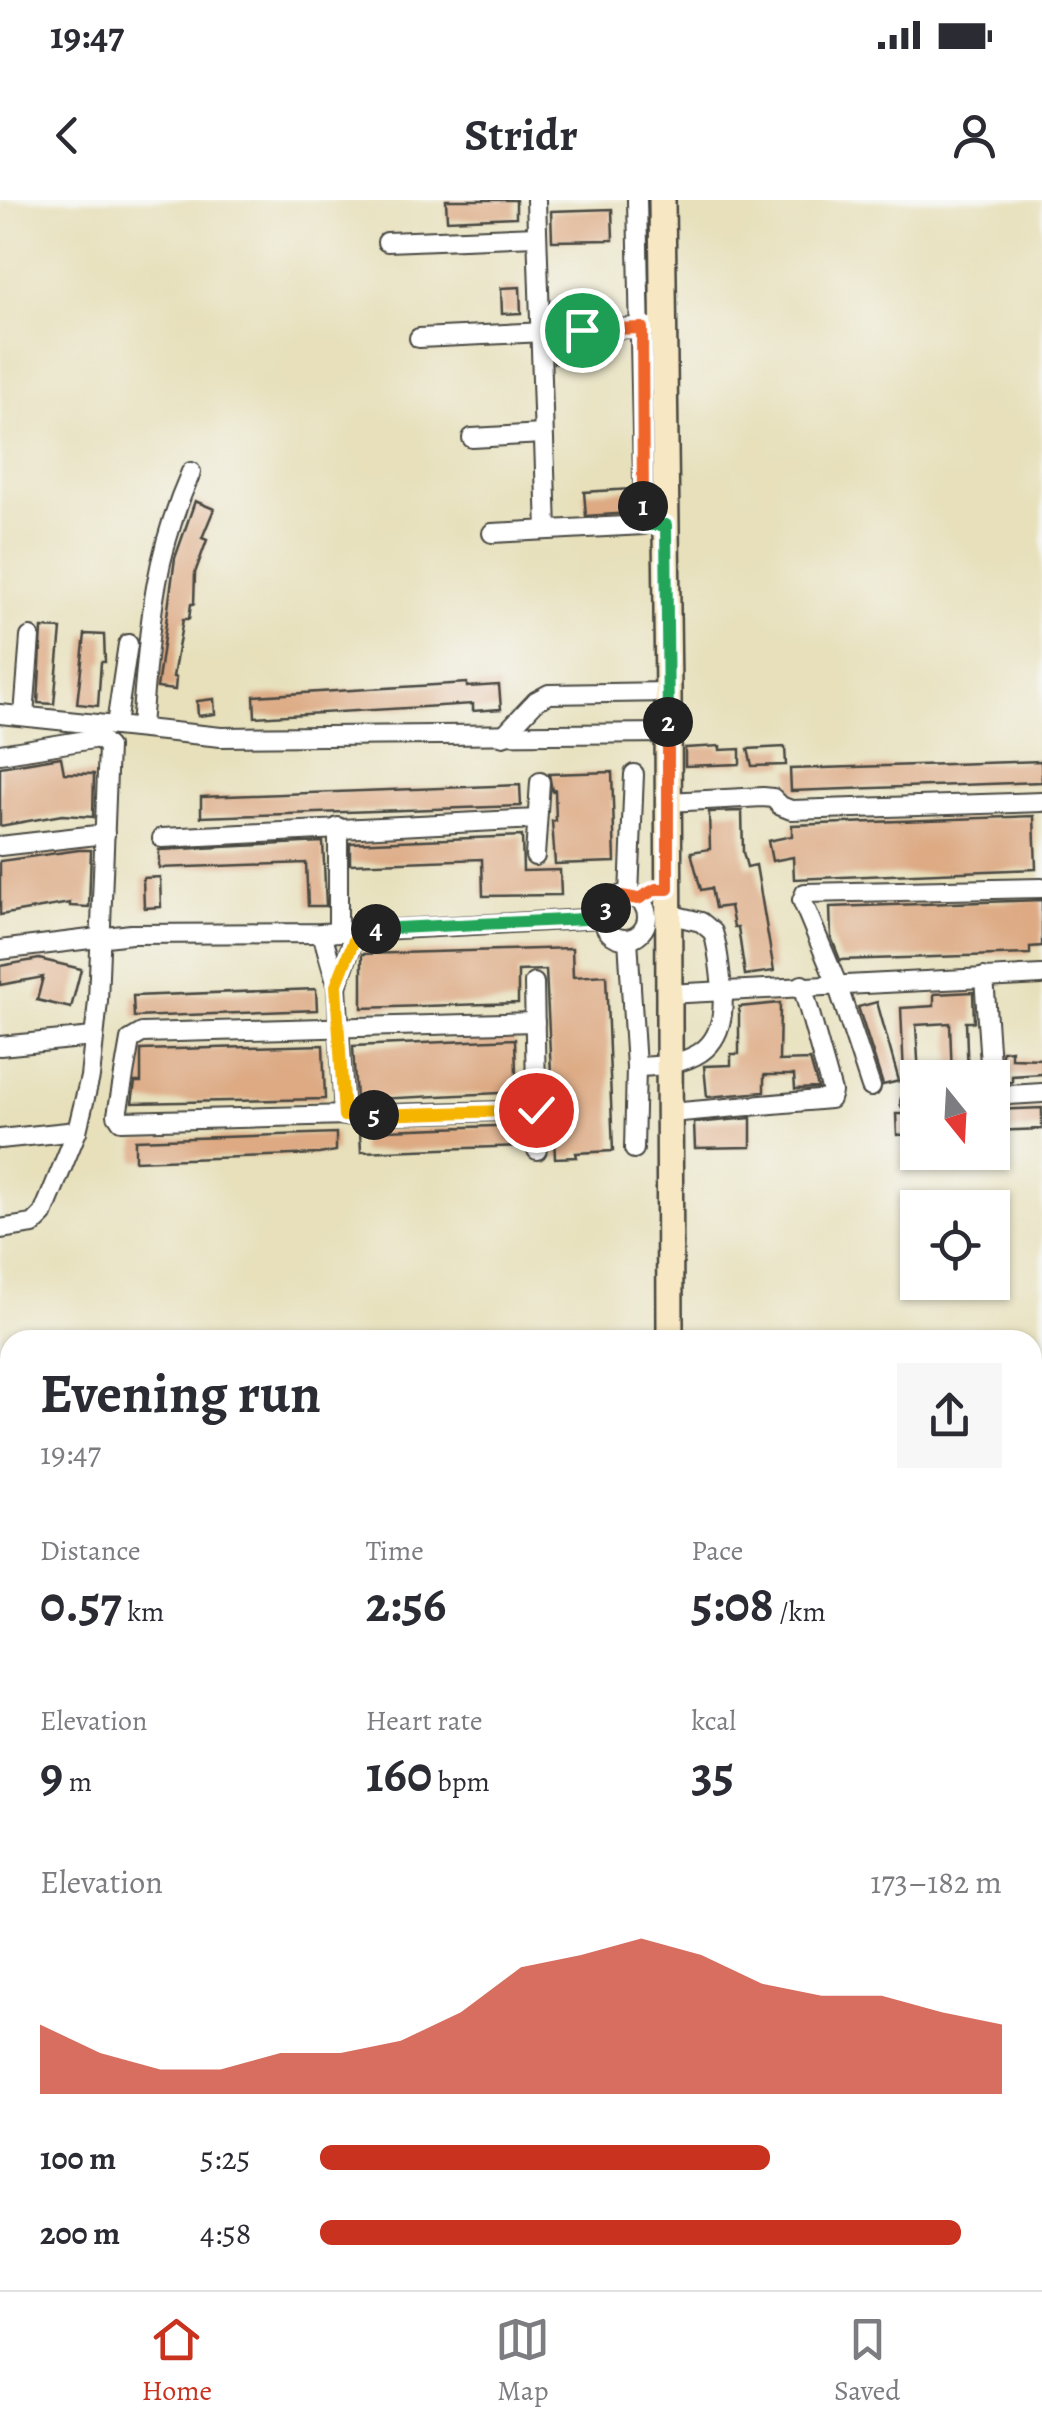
<!DOCTYPE html>
<meta charset="utf-8">
<style>
:root{--surface:#fff;--page:#f7f7f7;--text:#2b2b33;--muted:#7c7c81;--line:#e1e1e2;--accent:#c8321e}
body{margin:0;font-family:Alegreya,serif;background:var(--page);color:var(--text);height:100vh;display:flex;flex-direction:column;font-size:38px;white-space:nowrap}
*{box-sizing:border-box;margin:0}
p{font-size:32px;color:var(--muted)}
.icon{flex:none;width:55px;height:55px;fill:none;stroke:currentColor;stroke-width:2;stroke-linecap:round;stroke-linejoin:round}
.map{position:relative;flex:1;overflow:hidden}
.details{position:absolute;left:0px;top:1130px;width:1042px;height:960px;display:flex;flex-direction:column;background:var(--surface);border-radius:30px 30px 0 0;box-shadow:0 2px 8px #0004}
.details>*{flex:none}
.needle{width:65px;rotate:162deg}
.fabs{position:absolute;left:900px;top:860px;display:grid;gap:20px}
.fabs a{display:grid;place-items:center;width:110px;height:110px;border-radius:0px;background:var(--surface);box-shadow:0 2px 8px #0004;font-size:50px}
.pin{position:absolute;display:grid;place-items:center;width:85px;height:85px;color:#fff;margin:-42px;border:5px solid #fff;border-radius:50%;box-shadow:0 2px 10px #0007}
.km{position:absolute;width:50px;height:50px;margin:-25px;border-radius:50%;background:#222;color:#fff;font-size:28px;line-height:50px;text-align:center}
.round{display:grid;place-items:center;flex:none;width:105px;height:105px;border-radius:0px;background:var(--page)}
.overview{display:flex;align-items:center;justify-content:space-between;height:170px;padding:0 40px}
h1{font-size:55px;font-weight:700;line-height:75px}
.metrics{display:grid;grid-template-columns:repeat(3,1fr);gap:15px;height:170px;padding:10px 40px}
.metrics div{display:grid;align-content:center}
.metrics b{font-size:50px;font-weight:700}
.metrics small{font-size:28px;font-weight:400}
.metrics p{font-size:28px}
.chart{height:280px;padding:20px 40px}
.chart p{display:flex;justify-content:space-between}
.chart svg{width:100%;height:180px;margin-top:10px;fill:var(--accent);opacity:.7}
ul{padding:0 40px;list-style:none;font-size:32px}
li{display:grid;grid-template-columns:160px 120px 1fr;align-items:center;height:75px}
li i{height:25px;border-radius:12px;background:var(--accent)}
.status{display:flex;justify-content:space-between;align-items:center;height:70px;padding:0 50px;background:var(--surface);direction:ltr}
.status svg{height:28px;fill:currentColor}
header{display:flex;justify-content:space-between;align-items:center;height:130px;padding:0 40px;background:var(--surface);font-size:45px;font-weight:700}
.menu{display:flex;justify-content:space-around;align-items:center;height:140px;border-top:2px solid var(--line);background:var(--surface);font-size:28px;color:var(--muted)}
.menu a{display:grid;justify-items:center;gap:5px}
.menu .current{color:var(--accent)}
.map>svg:first-child{display:block}
</style>
<div class="status"><b>19:47</b><svg viewBox="0 0 49 12"><path d="M0 12V9h3v3zM5 12V6h3v6zM10 12V3h3v9zM15 12V0h3v12zM26 1h20v11H26zM47 4h2v5h-2z"/></svg></div>
<header><svg class="icon" aria-label="back" viewBox="0 0 24 24"><path d="M15 5l-7 7 7 7"/></svg>Stridr<svg class="icon" aria-label="person" viewBox="0 0 24 24"><circle cx="12" cy="8" r="4"/><path d="M4 21q1-7 8-7t8 7"/></svg></header>
<div class="map">
<svg width="1042" height="2090" viewBox="0 0 1042 2090">
<rect width="100%" height="100%" fill="#f6f6f2"/>
<filter id="ink" filterUnits="userSpaceOnUse"><feTurbulence type="fractalNoise" baseFrequency=".01" numOctaves="2"/><feDisplacementMap in="SourceGraphic" scale="20" xChannelSelector="R" yChannelSelector="G"/><feConvolveMatrix kernelMatrix="1 2 1 2 8 2 1 2 1" color-interpolation-filters="sRGB"/></filter>
<filter id="wash" filterUnits="userSpaceOnUse"><feTurbulence type="fractalNoise" baseFrequency=".0048" numOctaves="4" result="noise"/><feDisplacementMap in="SourceGraphic" scale="40" xChannelSelector="R" yChannelSelector="G"/><feGaussianBlur stdDeviation="2.25" result="paint"/><feColorMatrix in="noise" values="0 0 0 0 0 0 0 0 0 0 0 0 0 0 0 0 0 1.4 0 .05"/><feComposite in="paint" operator="in"/></filter>
<g filter="url(#wash)">
<rect width="100%" height="100%" fill="#e7e0bb"/>
<g id="blocks">
<g fill="#ddaa84">
<path d="M446 0H516V17L447 20Z"/>
<path d="M612 9 613 40 552 41 551 11Z"/>
<path d="M520 87 521 113 502 114 501 88Z"/>
<path d="M600 142 601 161 554 163 553 144Z"/>
<path d="M631 289V313L586 316 584 292Z"/>
<path d="M195 301 214 309 202 338 207 340 195 373 194 404H191L189 419H183L173 477 176 478 175 490 157 488 175 358Z"/>
<path d="M42 428 61 429 54 504 38 503Z"/>
<path d="M85 434 104 435 105 462H101L98 506 77 504Z"/>
<path d="M467 483V487L499 485 501 509 473 511V504L255 517 254 496Z"/>
<path d="M214 499 215 514 198 516 197 501Z"/>
<path d="M720 546V550L740 549V564L685 566V548Z"/>
<path d="M785 547 786 565 752 566 748 549Z"/>
<path d="M61 557 64 573 94 574 93 617 62 615 0 626V567Z"/>
<path d="M1041 561 1042 582 791 591 790 569Z"/>
<path d="M612 572 615 662 555 664 552 621H556L555 590 552 591 549 574Z"/>
<path d="M520 585 521 606 201 617V597Z"/>
<path d="M742 611 743 652 747 667 756 665 774 771 745 775 738 727H734L730 706 715 708 711 688 701 690 691 652 710 649 709 612Z"/>
<path d="M1034 616 1036 669 794 679 793 657 772 661 768 641 792 636V625Z"/>
<path d="M522 636 523 671 560 670 561 695 483 696 482 659 350 664V643Z"/>
<path d="M323 642 326 706H308L306 663 159 668V650Z"/>
<path d="M79 650H91L89 707 70 706V703L0 715V661Z"/>
<path d="M160 677 161 707 144 708 143 678Z"/>
<path d="M1042 700V746L1030 747V754L840 760 831 737 830 707Z"/>
<path d="M572 748 573 777 606 775 613 951 576 953 577 957 555 958 546 770 518 771V803L362 808V754Z"/>
<path d="M39 759 81 769 71 808 37 800 43 777 0 785V766Z"/>
<path d="M316 789 317 810 134 817 133 796Z"/>
<path d="M973 792 974 822H966L968 878H952L950 823 916 825 919 876H904L901 808 934 806V794Z"/>
<path d="M877 802 899 881 883 885 858 807Z"/>
<path d="M780 803 779 861 810 860 818 888 795 889 794 875H764V892L707 897 704 866 731 865V854H739V807Z"/>
<path d="M515 839 516 874H521V892L356 900 353 846Z"/>
<path d="M323 845 325 899 132 903 135 882H141V850Z"/>
<path d="M1011 850V858L1042 859V874L1012 876V882L1002 883V851Z"/>
<path d="M1042 908V929L992 931V910Z"/>
<path d="M896 914H918V934L897 935Z"/>
<path d="M751 918V947L695 948 694 923Z"/>
<path d="M524 925V946L361 952 360 931Z"/>
<path d="M336 933V951L319 954 135 961V940Z"/>
</g>
</g>
</g>
<g filter="url(#ink)">
<use href="#blocks" fill-opacity="0" stroke="#474641" stroke-width="2.5"/>
<g fill="none" stroke-linecap="round" stroke-linejoin="round">
<defs>
<g id="street">
<path d="M536 0 547 330"/>
<path d="M387 42 537 36"/>
<path d="M419 138 653 127"/>
<path d="M472 238 543 234"/>
<path d="M492 333 644 325 637 0"/>
<path d="M0 514 221 537 668 533"/>
<path d="M24 516 30 437"/>
<path d="M116 525 128 444"/>
<path d="M141 526C149 432 152 360 191 272"/>
<path d="M503 536 536 501 549 494 668 492"/>
<path d="M0 554 99 538 108 547 98 801 90 877 77 931 43 1014 33 1024 0 1029"/>
<path d="M668 602 763 597 773 598 781 606 791 610 1042 602"/>
<path d="M338 627V732"/>
<path d="M162 638 537 619"/>
<path d="M0 646 105 634"/>
<path d="M535 656 540 582"/>
<path d="M629 695 634 574"/>
<circle cx="625" cy="717" r="22"/>
<path d="M322 733 337 786 357 730"/>
<path d="M628 739 636 867 634 949"/>
<path d="M0 750 131 734 322 733 604 718"/>
<path d="M984 777 991 878"/>
<path d="M534 783 537 950"/>
<path d="M337 786 344 916"/>
<path d="M667 794 1042 775"/>
<path d="M535 822 142 833 130 840 117 915 121 921 536 910"/>
<path d="M0 846 93 837"/>
<path d="M636 867C699 866 731 847 721 779 719 763 718 747 713 732L701 722 668 714"/>
<path d="M871 887 837 784 802 700 805 693 1042 688"/>
<path d="M992 896 1042 893"/>
<path d="M910 902 918 901"/>
<path d="M670 913 830 899 832 892 802 785"/>
<path d="M0 939 77 931"/>
<path d="M0 1302H10"/>
<path d="M0 1397 10 1396"/>
<path d="M1032 1496H1042"/>
<path d="M0 1522 10 1521"/>
<path d="M0 1616 10 1615"/>
<path d="M1032 1651H1042"/>
<path d="M1032 1835 1042 1833"/>
<path d="M0 1904 10 1901"/>
<path d="M604 2090 606 2080"/>
<path d="M693 2090 694 2080"/>
</g>
<g id="secondary">
<path d="M662 0 668 492 670 1140"/>
<path d="M742 2080 786 2090"/>
<path d="M1010 2090 1042 2082"/>
</g>
</defs>
<use href="#street" stroke="#474641" stroke-width="22"/>
<use href="#secondary" stroke="#474641" stroke-width="30"/>
<use href="#street" stroke="#fff" stroke-width="18"/>
<use href="#secondary" stroke="#f7e8c3" stroke-width="25"/>
</g>
</g>
<g fill="none" stroke-linecap="round" stroke-linejoin="round" filter="url(#ink)">
<defs>
<path id="split-1" d="M582 130 642 128 643 306"/>
<path id="split-2" d="M643 306 644 325H666L668 522"/>
<path id="split-3" d="M606 708 622 696 638 699 656 689H668V522"/>
<path id="split-4" d="M376 729 604 718 606 708"/>
<path id="split-5" d="M374 915 344 916 336 786 358 730 376 729"/>
<path id="split-6" d="M374 915 536 910"/>
</defs>
<use href="#split-1" stroke="#fff" stroke-width="20"/>
<use href="#split-2" stroke="#fff" stroke-width="20"/>
<use href="#split-3" stroke="#fff" stroke-width="20"/>
<use href="#split-4" stroke="#fff" stroke-width="20"/>
<use href="#split-5" stroke="#fff" stroke-width="20"/>
<use href="#split-6" stroke="#fff" stroke-width="20"/>
<use href="#split-1" stroke="#f0652b" stroke-width="12"/>
<use href="#split-2" stroke="#22a559" stroke-width="12"/>
<use href="#split-3" stroke="#f0652b" stroke-width="12"/>
<use href="#split-4" stroke="#22a559" stroke-width="12"/>
<use href="#split-5" stroke="#f5b400" stroke-width="12"/>
<use href="#split-6" stroke="#f5b400" stroke-width="12"/>
</g>
</svg>
<div class="fabs">
<a><svg class="needle" viewBox="-14 -14 28 28"><path d="M0-13l5 13h-10z" fill="#e53935"/><path d="M0 13l5-13h-10z" fill="#7c7c81"/></svg></a>
<a><svg class="icon" aria-label="locate" viewBox="0 0 24 24"><circle cx="12" cy="12" r="6"/><path d="M12 2v4M12 18v4M2 12h4M18 12h4"/></svg></a>
</div>
<div class="pin" style="left:582px;top:130px;background:#1e9e55"><svg class="icon" aria-label="arrive" viewBox="0 0 24 24"><path d="M6 21V4h12l-3 4 3 4H6"/></svg></div>
<div class="pin" style="left:536px;top:910px;background:#d93025"><svg class="icon" aria-label="check" viewBox="0 0 24 24"><path d="M5 12l5 5 9-10"/></svg></div>
<b class="km" style="left:643px;top:306px">1</b>
<b class="km" style="left:668px;top:522px">2</b>
<b class="km" style="left:606px;top:708px">3</b>
<b class="km" style="left:376px;top:729px">4</b>
<b class="km" style="left:374px;top:915px">5</b>
<section class="details">
<div class="overview"><div><h1>Evening run</h1><p>19:47</p></div><a class="round"><svg class="icon" aria-label="share" viewBox="0 0 24 24"><path d="M12 15V3M7 8l5-5 5 5M5 13v7h14v-7"/></svg></a></div>
<div class="metrics">
<div><p>Distance</p><b>0.57<small> km</small></b></div>
<div><p>Time</p><b>2:56</b></div>
<div><p>Pace</p><b>5:08<small> /km</small></b></div>
</div>
<div class="metrics">
<div><p>Elevation</p><b>9<small> m</small></b></div>
<div><p>Heart rate</p><b>160<small> bpm</small></b></div>
<div><p>kcal</p><b>35</b></div>
</div>
<div class="chart"><p><span>Elevation</span>173–182 m</p>
<svg viewBox="0 0 160 44" preserveAspectRatio="none"><path d="M0 44V27L10 34L20 38L30 38L40 34L50 34L60 31L70 24L80 13L90 10L100 6L110 10L120 17L130 20L140 20L150 24L160 27V44z"/></svg>
</div>
<ul>
<li><b>100 m</b>5:25<i style="width:66%"></i></li>
<li><b>200 m</b>4:58<i style="width:94%"></i></li>
</ul>
</section>
</div>
<nav class="menu">
<a class="current"><svg class="icon" aria-label="home" viewBox="0 0 24 24"><path d="M3 11l9-7 9 7M6 9v11h12V9"/></svg>Home</a>
<a><svg class="icon" aria-label="map" viewBox="0 0 24 24"><path d="M3 6l6-2 6 2 6-2v14l-6 2-6-2-6 2zM9 4v14M15 6v14"/></svg>Map</a>
<a><svg class="icon" aria-label="saved" viewBox="0 0 24 24"><path d="M7 4h10v16l-5-4-5 4z"/></svg>Saved</a>
</nav>
